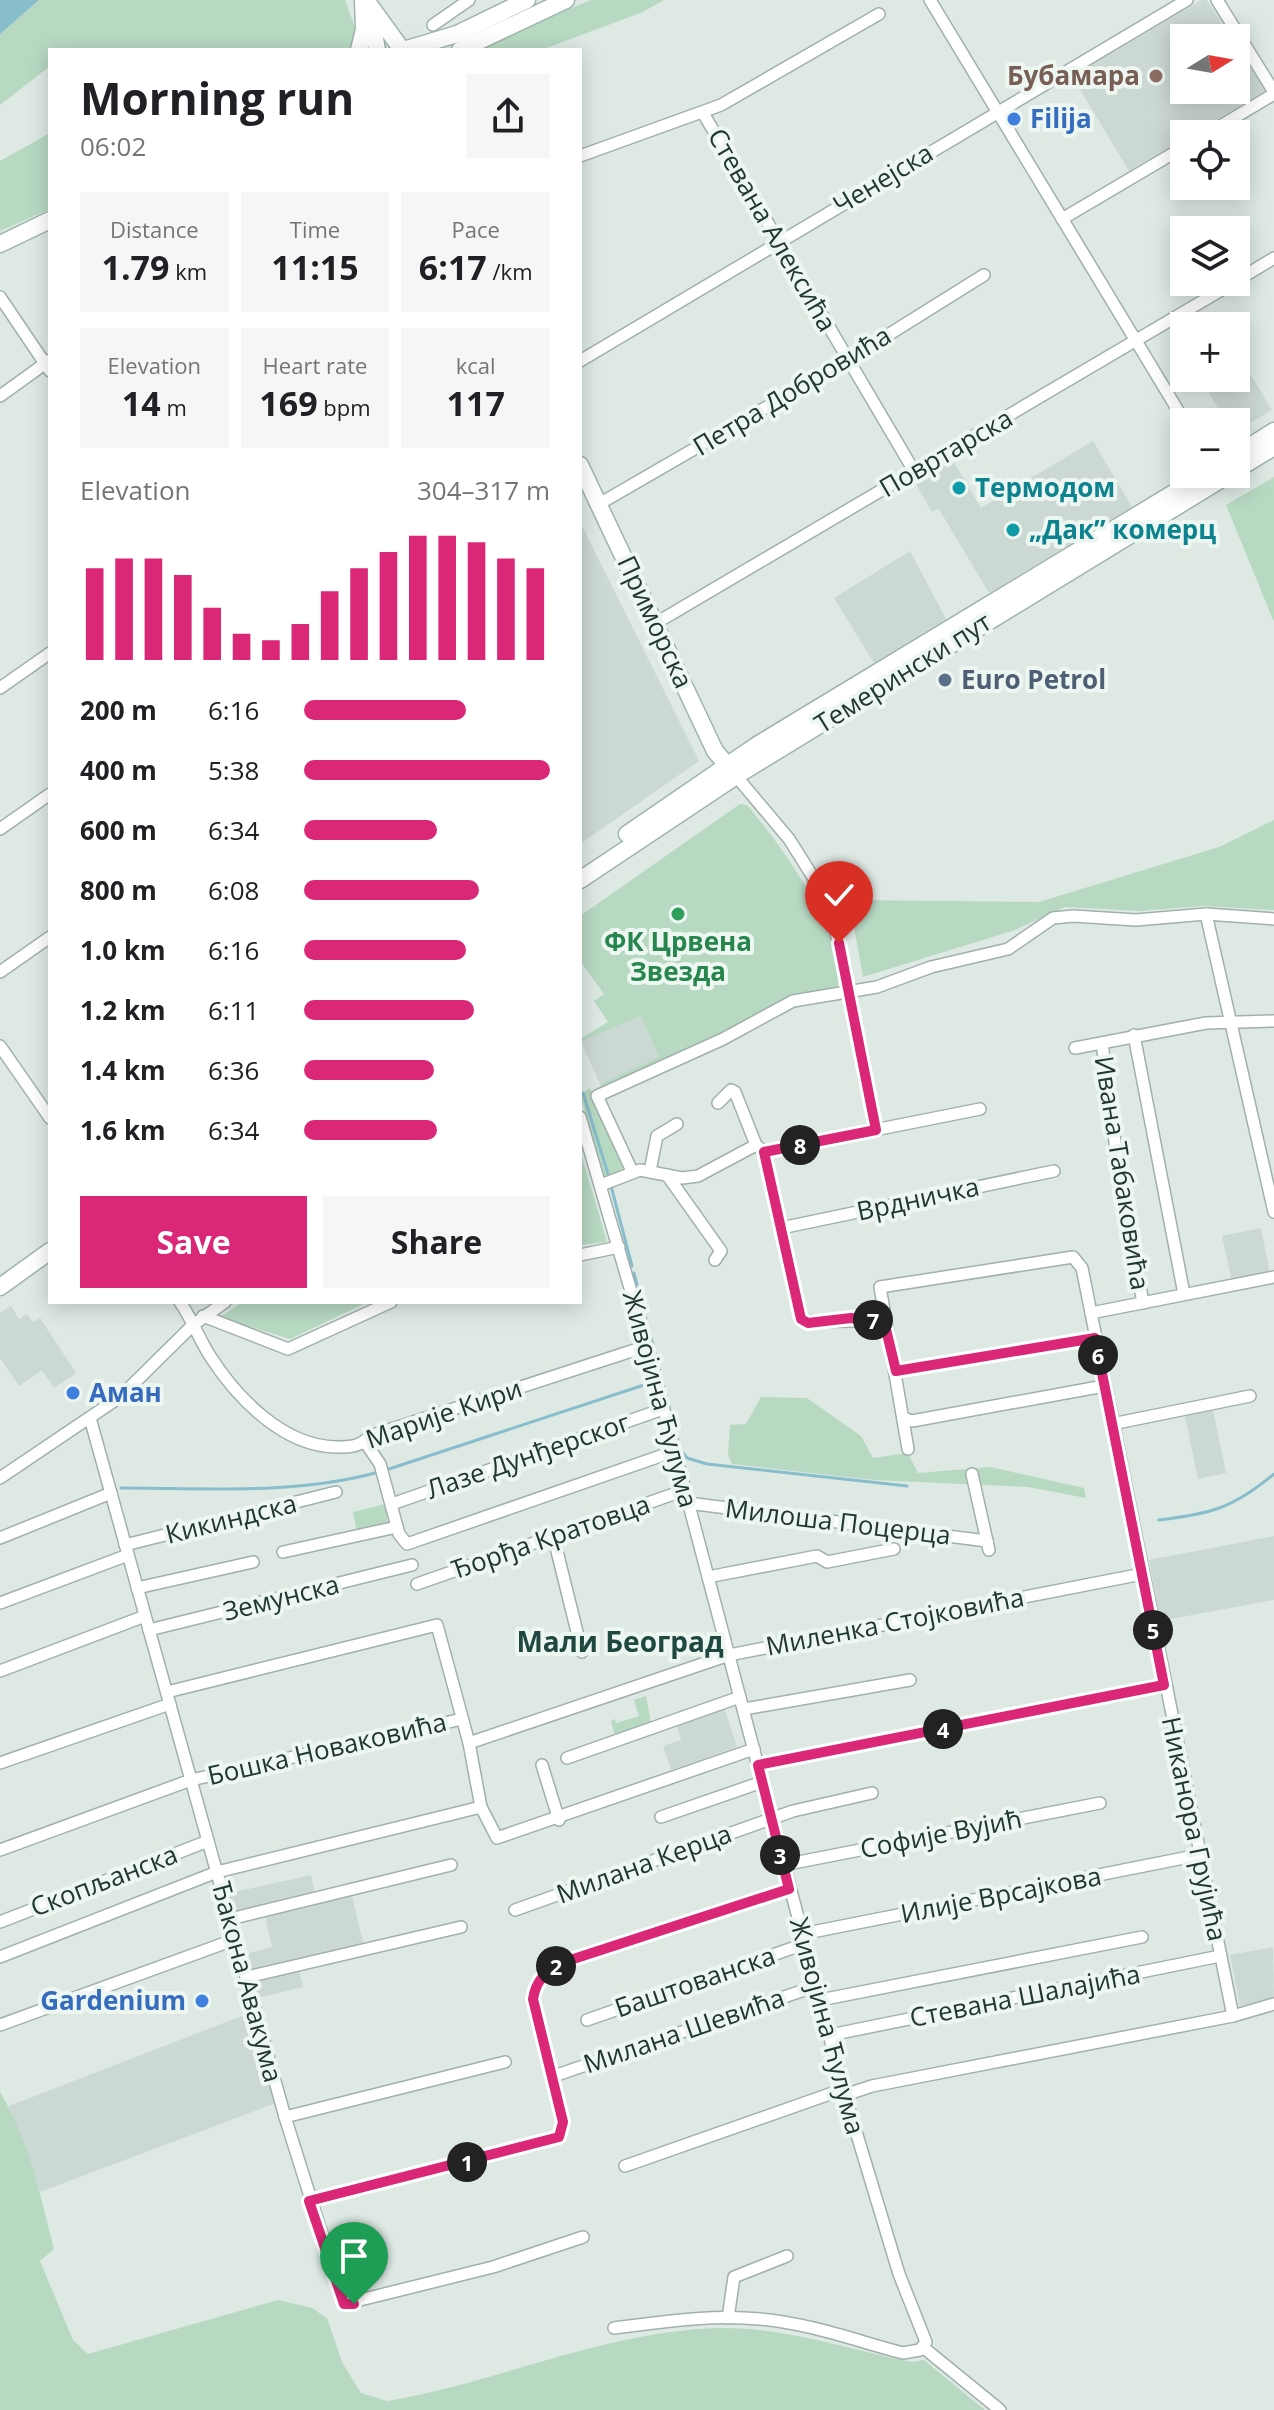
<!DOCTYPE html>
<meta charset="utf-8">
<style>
:root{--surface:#fff;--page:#f6f6f6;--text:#202124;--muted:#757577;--accent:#db2777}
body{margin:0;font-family:"Open Sans",sans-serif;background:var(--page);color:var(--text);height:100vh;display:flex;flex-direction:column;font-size:30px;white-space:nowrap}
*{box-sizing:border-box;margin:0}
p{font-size:26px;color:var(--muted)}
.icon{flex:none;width:44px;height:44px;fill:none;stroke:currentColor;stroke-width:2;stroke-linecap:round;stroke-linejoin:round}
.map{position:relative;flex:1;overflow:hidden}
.side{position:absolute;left:48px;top:48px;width:534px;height:1256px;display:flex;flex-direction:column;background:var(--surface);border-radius:0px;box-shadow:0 4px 20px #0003}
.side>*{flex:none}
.needle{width:52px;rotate:79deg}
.tools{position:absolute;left:1170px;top:24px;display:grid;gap:16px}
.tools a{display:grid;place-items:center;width:80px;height:80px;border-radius:0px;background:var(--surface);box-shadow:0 4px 20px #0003;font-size:40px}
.pin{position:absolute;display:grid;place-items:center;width:68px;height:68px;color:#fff;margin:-82px -34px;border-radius:50% 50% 50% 0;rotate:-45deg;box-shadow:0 0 8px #0007}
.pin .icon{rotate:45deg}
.km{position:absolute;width:40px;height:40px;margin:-20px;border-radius:50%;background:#222;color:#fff;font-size:22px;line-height:40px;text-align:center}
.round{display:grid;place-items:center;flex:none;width:84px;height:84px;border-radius:0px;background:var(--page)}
.overview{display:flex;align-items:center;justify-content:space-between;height:136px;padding:0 32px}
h1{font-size:44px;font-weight:700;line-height:60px}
.stats{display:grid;grid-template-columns:repeat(3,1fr);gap:12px;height:136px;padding:8px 32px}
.stats div{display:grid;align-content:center;border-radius:0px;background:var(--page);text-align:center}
.stats b{font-size:34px;font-weight:700}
.stats small{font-size:22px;font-weight:400}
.stats p{font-size:22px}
.chart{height:224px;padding:16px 32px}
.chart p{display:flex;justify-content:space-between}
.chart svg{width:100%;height:144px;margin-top:8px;stroke:var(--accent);stroke-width:6}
.primary-button{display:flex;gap:16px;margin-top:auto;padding:16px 32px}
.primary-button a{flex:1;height:92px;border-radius:0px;background:var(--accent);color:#fff;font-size:32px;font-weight:700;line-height:92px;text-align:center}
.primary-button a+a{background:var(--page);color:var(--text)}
ul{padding:0 32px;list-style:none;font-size:26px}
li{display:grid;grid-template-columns:128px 96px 1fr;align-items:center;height:60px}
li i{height:20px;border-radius:10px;background:var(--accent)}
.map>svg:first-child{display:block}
</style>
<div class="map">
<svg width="1274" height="2410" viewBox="0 0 1274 2410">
<rect width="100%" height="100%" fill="#dee9e4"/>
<g fill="#ccd8d3">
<path d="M1202 0H1207L1231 38H1184V90H1236V46L1265 91 1192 134H1184V139L1129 171 1072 76Z"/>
<path d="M1243 362 1272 410 1236 431V422H1226L1204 385 1217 378H1236V367Z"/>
<path d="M1093 441 1132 507 989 593 939 509 932 512 914 481 952 459 981 508Z"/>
<path d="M580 522 699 761 580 844Z"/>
<path d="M910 551 946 619 874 663 834 598Z"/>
<path d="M641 1016 660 1058 600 1084 581 1042Z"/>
<path d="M1261 1228 1270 1274 1232 1282 1222 1236Z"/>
<path d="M11 1306 19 1319 27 1314 33 1322 40 1318 76 1373 54 1388 42 1370 19 1386 0 1358V1313Z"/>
<path d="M1213 1410 1226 1473 1198 1479 1185 1416Z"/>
<path d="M1274 1536V1600L1160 1621 1149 1560Z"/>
<path d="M724 1707 737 1747 671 1770 663 1746 681 1740 676 1723Z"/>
<path d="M311 1875 315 1893 234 1912 230 1893Z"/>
<path d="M352 1896 364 1946 250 1970 245 1954 272 1947 265 1916Z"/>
<path d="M1273 1947 1274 1999 1240 2006 1230 1955Z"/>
<path d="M299 1969 303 1987 257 1998 253 1980Z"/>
<path d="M247 2014 276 2103 40 2192 9 2106Z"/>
</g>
<g fill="#b7d9c2">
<path d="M39 0H345L363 50H50V66L0 105V34Z"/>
<path d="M591 0H664L643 12 541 50H469Z"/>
<path d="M50 133V209L0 231V161Z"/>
<path d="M1274 477V622L1226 505Z"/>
<path d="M740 804 747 805C783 848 843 929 838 987L777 1002 718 1036 602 1088 600 1084 659 1057 641 1016 581 1042 580 1039 608 1022 594 1001 604 994 580 961V916Z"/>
<path d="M1274 820V910L1202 906 1140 911 1065 907 1015 930 863 977 849 900 1039 902 1219 847Z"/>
<path d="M590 1088 624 1165 620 1172 604 1179 580 1095Z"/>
<path d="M580 1150 607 1242 580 1245Z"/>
<path d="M243 1302H368L290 1339 220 1317Z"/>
<path d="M761 1397 807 1398 861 1436 873 1458 908 1453 918 1473 990 1467 1084 1488 1086 1498 1028 1487 874 1480 732 1464 728 1455 730 1425 746 1424Z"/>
<path d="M385 1504 388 1524 357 1532 353 1512Z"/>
<path d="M646 1696 651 1723 615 1735 611 1721 615 1719 616 1723 639 1716 634 1700Z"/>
<path d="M0 2092C28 2138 41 2197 54 2249L40 2261 73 2340 88 2354 278 2300 312 2308 327 2318 342 2362 361 2393 387 2401C500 2382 604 2331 720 2328 787 2327 848 2350 912 2362L924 2360 985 2410H0Z"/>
</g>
<path fill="#88bdcc" d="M0 0H39L0 34Z"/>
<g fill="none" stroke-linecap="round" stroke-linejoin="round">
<g stroke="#88bdcc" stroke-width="3">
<path d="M583 1093 608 1174"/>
<path d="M611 1186 632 1266"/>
<path d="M634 1273 680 1449 687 1458 707 1464 907 1486"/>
<path d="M386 1470 650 1383"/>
<path d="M121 1488C207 1488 295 1495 379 1472"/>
<path d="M1159 1520C1211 1514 1233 1508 1274 1474"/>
</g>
<defs>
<g id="street">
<path d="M930 0 1185 422"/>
<path d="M1217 0 1274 92"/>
<path d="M433 25 469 0"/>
<path d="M703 113 914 471"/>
<path d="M1207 134 1274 94"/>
<path d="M580 156 721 105 879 14"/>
<path d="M1062 219 1184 147"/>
<path d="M1236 281 1274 258"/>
<path d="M0 297 50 371"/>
<path d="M580 361 1187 0"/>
<path d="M0 396 50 360"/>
<path d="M599 504 848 360 984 275"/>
<path d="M656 623 1235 282"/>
<path d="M0 688 50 653"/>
<path d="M736 776 789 839 825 896 839 943 876 1130"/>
<path d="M0 829 50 794"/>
<path d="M1206 914 1274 1212"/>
<path d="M0 972 50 937"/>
<path d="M1134 1035 1184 1294"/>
<path d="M1102 1043 1118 1165 1143 1303"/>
<path d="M0 1046 50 1118"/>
<path d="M1075 1048 1206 1023 1274 1021"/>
<path d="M718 1103 731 1090 735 1092 756 1145 764 1152 801 1319C808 1324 867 1319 884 1321"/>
<path d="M580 1117 647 1346 845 2095 899 2274 926 2342 920 2350 903 2353C857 2341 809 2323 760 2319 712 2314 662 2322 614 2328"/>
<path d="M764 1152 980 1109"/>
<path d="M632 1171 597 1096 723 1039 793 1001 877 987 931 967 1008 949 1053 918 1073 916 1136 920 1206 914 1274 919"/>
<path d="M650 1171 657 1136 677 1124"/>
<path d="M667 1175 721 1251 715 1260"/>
<path d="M601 1185 640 1170 682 1178 698 1176 756 1145"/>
<path d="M781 1228 1054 1171"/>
<path d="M580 1255 619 1247"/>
<path d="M180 1302C192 1319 199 1339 210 1356 237 1398 283 1446 336 1447 350 1447 360 1447 370 1436L647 1346"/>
<path d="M203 1316 288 1349 391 1302"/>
<path d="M896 1371 1095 1338"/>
<path d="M90 1418 285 2117 344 2304 493 2267 583 2237"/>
<path d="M903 1418 912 1421 1104 1386"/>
<path d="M1112 1424 1250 1396"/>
<path d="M365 1442 380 1464 399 1534 407 1544 675 1451"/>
<path d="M908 1449 880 1287 1073 1257 1082 1268 1091 1313"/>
<path d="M972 1474 989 1550"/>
<path d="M0 1478 120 1397 193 1325 225 1302"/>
<path d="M688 1503 987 1541"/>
<path d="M392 1504 663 1409"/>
<path d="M553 1535 582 1652"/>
<path d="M0 1538 111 1493"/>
<path d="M125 1545 336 1492"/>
<path d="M283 1552 397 1527"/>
<path d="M708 1577 817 1556 827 1562 894 1549"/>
<path d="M417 1584 685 1490"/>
<path d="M137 1588 253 1562"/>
<path d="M0 1603 128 1555"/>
<path d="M149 1630 412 1565"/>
<path d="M0 1671 145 1616"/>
<path d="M167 1692 437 1625 469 1743 481 1807 497 1838 754 1749"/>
<path d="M744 1709 910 1680"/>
<path d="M469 1743 729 1655 1142 1574"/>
<path d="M567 1758 740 1697"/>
<path d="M0 1763 170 1704"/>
<path d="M542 1765 559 1820"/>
<path d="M758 1765 1164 1685"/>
<path d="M661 1817 762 1782"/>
<path d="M0 1850 191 1780 462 1719"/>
<path d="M783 1865 1100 1803"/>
<path d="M515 1910 793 1811 872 1793"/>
<path d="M230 1919 451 1865"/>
<path d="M0 1922 208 1841"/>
<path d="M802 1934 1199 1855"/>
<path d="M0 1957 217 1872 481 1807"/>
<path d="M247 1977 461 1927"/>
<path d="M820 2000 1142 1937"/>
<path d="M1233 2016 1091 1313 1274 1277"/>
<path d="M587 2020 804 1944"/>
<path d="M0 2025 236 1939"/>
<path d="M830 2035 1220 1956"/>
<path d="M551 2077 816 1986"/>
<path d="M845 2095 872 2086 1233 2016 1274 2004"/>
<path d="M285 2117 505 2062"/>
<path d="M625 2166 844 2089"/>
<path d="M309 2201 559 2137 563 2122 533 1999C536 1980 545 1973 561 1963L789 1889"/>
<path d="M728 2318 734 2277 787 2256"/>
<path d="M924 2348 1000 2410"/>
</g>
<g id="secondary">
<path d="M366 0 400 47"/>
<path d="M371 15 377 50"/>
<path d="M407 49 457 34 527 0"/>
<path d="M359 50 364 29 363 0"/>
<path d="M460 50 566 0"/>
<path d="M0 244 50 220"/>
<path d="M1236 455 1274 431"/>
<path d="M580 465 715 751 732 771"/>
<path d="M1236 470 1274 447"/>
<path d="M627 834 757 745 1205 474"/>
<path d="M580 880 736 776 1230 474"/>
<path d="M0 1287 50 1251"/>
</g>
</defs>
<use href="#street" stroke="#a1b0ab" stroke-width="14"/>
<use href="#secondary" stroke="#9eb4ad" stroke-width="19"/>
<use href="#street" stroke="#fff" stroke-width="11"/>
<use href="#secondary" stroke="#fff" stroke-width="16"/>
</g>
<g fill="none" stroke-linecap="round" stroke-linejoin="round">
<defs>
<path id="route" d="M354 2304H344L309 2201 559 2137 563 2122 533 1999C536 1980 545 1973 561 1963L789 1889 758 1765 1164 1685 1095 1338 896 1371 884 1321 851 1318 808 1323 801 1319 764 1152 876 1130 839 943"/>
</defs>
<use href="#route" stroke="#fff" stroke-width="16"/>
<use href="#route" stroke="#db2777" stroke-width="10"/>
</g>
<circle fill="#8d6e63" stroke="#eef6f2" stroke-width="3" cx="1156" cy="76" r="8"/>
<g fill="#3f7fe0" stroke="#eef6f2" stroke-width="3">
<circle cx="1014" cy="119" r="8"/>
<circle cx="73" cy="1393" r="8"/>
<circle cx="202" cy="2001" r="8"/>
</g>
<g fill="#0f9aa8" stroke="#eef6f2" stroke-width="3">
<circle cx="959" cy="488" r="8"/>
<circle cx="1013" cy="530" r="8"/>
</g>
<circle fill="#5c6f8a" stroke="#eef6f2" stroke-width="3" cx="945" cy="680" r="8"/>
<circle fill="#2e9e5b" stroke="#eef6f2" stroke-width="3" cx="678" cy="914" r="8"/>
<g text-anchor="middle" stroke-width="8" stroke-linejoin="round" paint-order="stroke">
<g font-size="26" font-weight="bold" fill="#785e54" stroke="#eef6f2" text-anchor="end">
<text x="1140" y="85">Бубамара</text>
</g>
<g font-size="26" font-weight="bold" fill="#366cbe" stroke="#eef6f2" text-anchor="start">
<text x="1030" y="128">Filija</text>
<text x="89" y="1402">Аман</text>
<text x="186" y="2010" text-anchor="end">Gardenium</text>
</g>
<g font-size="26" fill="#203732" stroke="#eef6f2">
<text transform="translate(883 179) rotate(-31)" y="9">Ченејска</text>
<text transform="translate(772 230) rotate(60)" y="9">Стевана Алексића</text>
<text transform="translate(792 391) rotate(-31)" y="9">Петра Добровића</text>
<text transform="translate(946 453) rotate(-30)" y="9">Повртарска</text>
<text transform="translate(655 622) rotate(65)" y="9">Приморска</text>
<text transform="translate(903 673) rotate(-32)" y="9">Темерински пут</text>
<text transform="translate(1122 1173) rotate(81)" y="9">Ивана Табаковића</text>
<text transform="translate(918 1199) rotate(-12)" y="9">Врдничка</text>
<text transform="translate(660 1399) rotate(75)" y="9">Живојина Ћулума</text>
<text transform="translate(444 1414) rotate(-19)" y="9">Марије Кири</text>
<text transform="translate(528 1456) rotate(-19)" y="9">Лазе Дунђерског</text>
<text transform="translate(231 1519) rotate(-14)" y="9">Кикиндска</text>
<text transform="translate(838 1522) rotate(7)" y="9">Милоша Поцерца</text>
<text transform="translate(551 1537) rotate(-19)" y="9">Ђорђа Кратовца</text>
<text transform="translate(281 1598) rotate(-14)" y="9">Земунска</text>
<text transform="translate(895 1622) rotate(-11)" y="9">Миленка Стојковића</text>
<text transform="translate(327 1749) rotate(-13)" y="9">Бошка Новаковића</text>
<text transform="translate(1194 1829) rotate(78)" y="9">Никанора Грујића</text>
<text transform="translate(941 1834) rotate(-11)" y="9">Софије Вујић</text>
<text transform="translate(644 1864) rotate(-20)" y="9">Милана Керца</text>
<text transform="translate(104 1881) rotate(-21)" y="9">Скопљанска</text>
<text transform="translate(1001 1895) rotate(-11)" y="9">Илије Врсајкова</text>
<text transform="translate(247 1982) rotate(75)" y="9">Ђакона Авакума</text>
<text transform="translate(695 1982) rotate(-19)" y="9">Баштованска</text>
<text transform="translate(1025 1996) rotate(-11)" y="9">Стевана Шалајића</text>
<text transform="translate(827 2026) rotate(75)" y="9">Живојина Ћулума</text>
<text transform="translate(684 2031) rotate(-19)" y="9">Милана Шевића</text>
</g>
<g font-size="26" font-weight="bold" fill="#0d838f" stroke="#eef6f2" text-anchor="start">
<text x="975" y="497">Термодом</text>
<text x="1029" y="539">„Дак” комерц</text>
</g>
<g font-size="26" font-weight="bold" fill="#4e5e75" stroke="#eef6f2" text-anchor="start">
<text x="961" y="689">Euro Petrol</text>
</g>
<g font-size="26" font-weight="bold" fill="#27864d" stroke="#eef6f2">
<text x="678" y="951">ФК Црвена<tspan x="678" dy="30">Звезда</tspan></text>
</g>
<g font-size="28" font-weight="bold" fill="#1e4840" stroke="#eef6f2">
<text x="620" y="1652">Мали Београд</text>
</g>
</g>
</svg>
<div class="tools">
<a><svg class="needle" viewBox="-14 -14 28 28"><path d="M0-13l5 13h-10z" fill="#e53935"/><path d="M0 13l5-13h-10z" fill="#757577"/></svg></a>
<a><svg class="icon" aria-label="locate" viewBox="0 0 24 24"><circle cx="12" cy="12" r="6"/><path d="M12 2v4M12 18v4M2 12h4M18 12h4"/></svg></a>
<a><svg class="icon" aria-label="layers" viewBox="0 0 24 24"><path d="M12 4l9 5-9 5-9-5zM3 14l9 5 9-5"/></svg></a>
<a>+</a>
<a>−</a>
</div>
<div class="pin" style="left:354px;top:2304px;background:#1e9e55"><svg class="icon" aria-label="arrive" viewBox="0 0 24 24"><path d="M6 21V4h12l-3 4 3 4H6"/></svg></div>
<div class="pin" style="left:839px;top:943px;background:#d93025"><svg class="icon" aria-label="check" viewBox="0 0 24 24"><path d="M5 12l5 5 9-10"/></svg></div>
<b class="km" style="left:467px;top:2162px">1</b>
<b class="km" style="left:556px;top:1966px">2</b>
<b class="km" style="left:780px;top:1855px">3</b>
<b class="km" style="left:943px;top:1729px">4</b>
<b class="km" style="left:1153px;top:1630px">5</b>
<b class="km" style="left:1098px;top:1355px">6</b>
<b class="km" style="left:873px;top:1320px">7</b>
<b class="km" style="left:800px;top:1145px">8</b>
<section class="side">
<div class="overview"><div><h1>Morning run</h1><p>06:02</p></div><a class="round"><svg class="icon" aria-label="share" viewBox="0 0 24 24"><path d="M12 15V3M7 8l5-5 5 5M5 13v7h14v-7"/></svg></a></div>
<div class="stats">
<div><p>Distance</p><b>1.79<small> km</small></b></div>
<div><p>Time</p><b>11:15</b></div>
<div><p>Pace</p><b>6:17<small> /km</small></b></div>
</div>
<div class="stats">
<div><p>Elevation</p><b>14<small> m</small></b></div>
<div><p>Heart rate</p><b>169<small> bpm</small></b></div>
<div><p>kcal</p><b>117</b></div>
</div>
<div class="chart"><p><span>Elevation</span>304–317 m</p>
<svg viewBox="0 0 160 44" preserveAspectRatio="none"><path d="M5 44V16M15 44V13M25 44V13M35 44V18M45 44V28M55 44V36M65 44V38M75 44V33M85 44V23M95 44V16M105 44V11M115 44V6M125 44V6M135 44V8M145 44V13M155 44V16"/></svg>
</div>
<ul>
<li><b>200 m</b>6:16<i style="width:66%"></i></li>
<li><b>400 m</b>5:38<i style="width:100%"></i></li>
<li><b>600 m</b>6:34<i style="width:54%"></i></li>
<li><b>800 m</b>6:08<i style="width:71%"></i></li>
<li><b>1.0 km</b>6:16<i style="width:66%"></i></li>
<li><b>1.2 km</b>6:11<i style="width:69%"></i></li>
<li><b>1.4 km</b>6:36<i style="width:53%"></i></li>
<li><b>1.6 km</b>6:34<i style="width:54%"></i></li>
</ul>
<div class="primary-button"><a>Save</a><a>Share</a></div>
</section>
</div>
